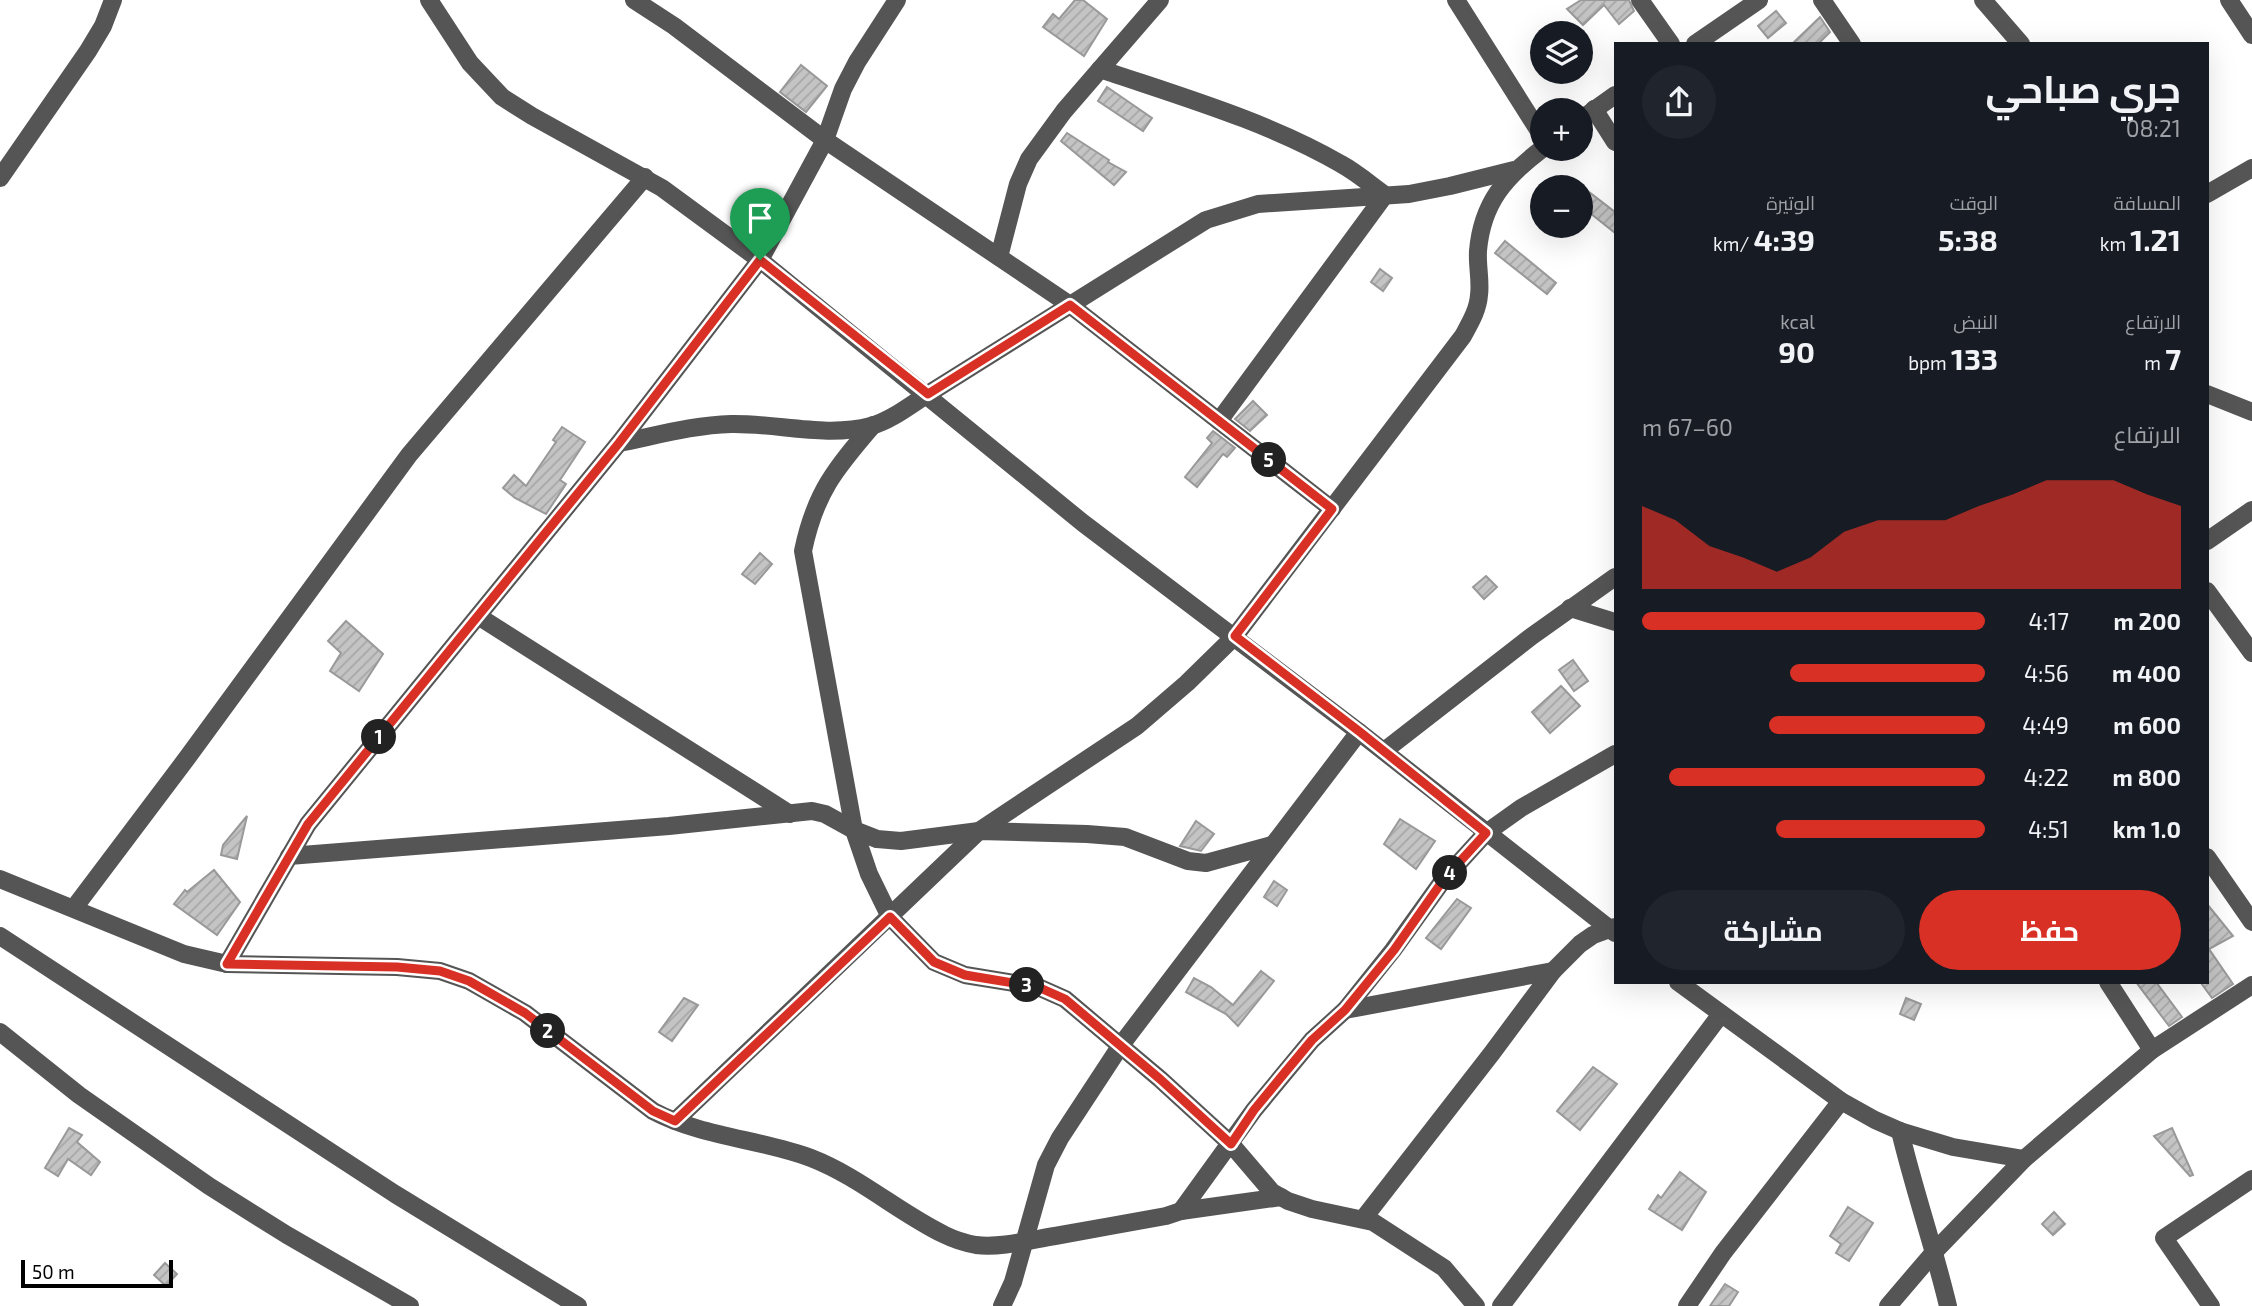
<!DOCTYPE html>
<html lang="ar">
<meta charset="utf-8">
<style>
:root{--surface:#171b24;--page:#20242c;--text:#f1f3f6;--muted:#9ea1a6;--accent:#d93025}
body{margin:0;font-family:"Exo 2",Cairo,sans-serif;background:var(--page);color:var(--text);direction:rtl;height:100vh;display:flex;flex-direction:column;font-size:26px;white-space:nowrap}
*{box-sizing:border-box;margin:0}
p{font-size:23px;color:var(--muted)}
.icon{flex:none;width:38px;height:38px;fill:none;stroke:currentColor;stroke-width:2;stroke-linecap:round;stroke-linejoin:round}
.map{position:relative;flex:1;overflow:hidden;direction:ltr}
.sheet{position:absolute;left:1614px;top:42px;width:595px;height:942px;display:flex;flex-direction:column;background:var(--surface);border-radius:0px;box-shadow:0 7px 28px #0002;direction:rtl}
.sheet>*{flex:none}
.tools{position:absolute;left:1530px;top:21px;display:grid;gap:14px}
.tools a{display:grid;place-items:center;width:63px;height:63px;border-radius:50%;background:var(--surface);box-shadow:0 7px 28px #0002;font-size:35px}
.scale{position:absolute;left:21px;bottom:18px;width:152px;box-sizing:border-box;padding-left:7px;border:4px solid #000;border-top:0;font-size:19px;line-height:24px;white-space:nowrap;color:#000;-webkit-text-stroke:5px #fff;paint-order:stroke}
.pin{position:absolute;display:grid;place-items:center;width:60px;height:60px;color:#fff;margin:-72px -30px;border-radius:50% 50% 50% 0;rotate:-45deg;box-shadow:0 0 7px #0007}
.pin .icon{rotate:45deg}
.km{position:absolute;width:35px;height:35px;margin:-18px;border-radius:50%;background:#222;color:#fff;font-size:19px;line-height:35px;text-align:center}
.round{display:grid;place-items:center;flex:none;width:74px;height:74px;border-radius:37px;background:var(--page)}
.headline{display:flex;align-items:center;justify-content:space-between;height:119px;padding:0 28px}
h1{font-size:38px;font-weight:700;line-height:52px}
.figures{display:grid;grid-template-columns:repeat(3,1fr);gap:10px;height:119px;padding:7px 28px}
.figures div{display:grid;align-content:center}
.figures b{font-size:30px;font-weight:700}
.figures small{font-size:19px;font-weight:400}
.figures p{font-size:19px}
.chart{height:196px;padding:14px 28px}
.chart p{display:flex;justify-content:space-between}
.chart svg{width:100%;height:126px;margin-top:7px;fill:var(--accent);opacity:.7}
.action{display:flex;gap:14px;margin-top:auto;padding:14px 28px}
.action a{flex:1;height:80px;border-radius:42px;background:var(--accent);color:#fff;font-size:28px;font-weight:700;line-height:80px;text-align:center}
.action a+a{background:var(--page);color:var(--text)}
ul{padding:0 28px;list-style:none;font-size:23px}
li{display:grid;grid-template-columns:112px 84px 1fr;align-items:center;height:52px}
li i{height:18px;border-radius:9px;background:var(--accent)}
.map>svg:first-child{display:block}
</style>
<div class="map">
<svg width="2252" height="1306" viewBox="0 0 2252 1306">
<defs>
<pattern id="building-hatch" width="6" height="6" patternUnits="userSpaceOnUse" patternTransform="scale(1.75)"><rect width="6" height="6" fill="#c4c4c4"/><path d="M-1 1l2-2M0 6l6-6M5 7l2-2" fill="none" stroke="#a7a7a7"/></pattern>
</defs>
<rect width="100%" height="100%" fill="#fff"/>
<g fill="url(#building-hatch)" stroke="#999" stroke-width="2">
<path d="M1075 0H1083L1107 19 1084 56 1043 27 1053 14 1059 19Z"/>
<path d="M1581 0H1629L1634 11 1619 24 1604 5 1583 25 1567 9Z"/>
<path d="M1776 11 1786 23 1768 38 1758 26Z"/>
<path d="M1820 17 1830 32 1818 44H1792Z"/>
<path d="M801 65 827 86 806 112 780 92Z"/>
<path d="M1107 87 1152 118 1143 131 1098 101Z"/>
<path d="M1067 133 1109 160 1108 162 1126 172 1114 185 1061 141Z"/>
<path d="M1580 185 1615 212V233L1580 205Z"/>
<path d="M1505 241 1556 283 1547 294 1495 253Z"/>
<path d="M1380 269 1392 278 1383 291 1371 282Z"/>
<path d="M1253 401 1267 415 1250 431 1235 419Z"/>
<path d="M562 427 585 442 560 480 566 484 546 514 515 498 503 488 514 475 526 486 556 442 553 440Z"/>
<path d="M1213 431 1235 448 1227 457 1223 454 1197 487 1185 477 1212 443 1207 438Z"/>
<path d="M760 553 772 564 755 584 742 574Z"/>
<path d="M1486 576 1497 587 1484 599 1473 587Z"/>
<path d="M346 621 383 654 359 691 330 671 341 653 328 641Z"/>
<path d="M1573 660 1588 681 1574 691 1559 670Z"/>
<path d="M1561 686 1580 706 1550 733 1532 712Z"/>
<path d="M247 816 237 859 221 855 223 845Z"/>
<path d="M1400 819 1435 841 1416 869 1384 844Z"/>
<path d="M1196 821 1214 834 1201 851 1180 846Z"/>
<path d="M214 870 240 902 217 935 174 904 185 890 187 892Z"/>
<path d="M1274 881 1287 890 1277 906 1264 897Z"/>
<path d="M1457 899 1471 908 1441 949 1426 938Z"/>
<path d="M2207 904 2233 936 2209 949 2233 984 2212 998 2201 983 2207 982Z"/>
<path d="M1261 971 1274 981 1238 1026 1226 1014 1186 992 1194 978 1211 987 1233 1005Z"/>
<path d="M2136 982H2156L2182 1017 2169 1026Z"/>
<path d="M684 998 698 1005 672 1041 659 1032Z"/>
<path d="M1906 998 1921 1004 1914 1020 1900 1014Z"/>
<path d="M1593 1067 1617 1084 1580 1130 1557 1111Z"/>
<path d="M69 1128 82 1135 77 1142 100 1162 91 1175 68 1159 58 1176 45 1168Z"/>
<path d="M2172 1128 2193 1175 2190 1176 2154 1136Z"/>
<path d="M1680 1172 1706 1192 1682 1230 1649 1209 1658 1195 1661 1198Z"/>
<path d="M1848 1207 1873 1223 1849 1261 1836 1253 1841 1244 1830 1236Z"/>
<path d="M2054 1212 2065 1224 2053 1235 2042 1224Z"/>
<path d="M165 1263 177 1274 166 1286 154 1275Z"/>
<path d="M1725 1284 1738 1292 1729 1306H1710Z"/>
</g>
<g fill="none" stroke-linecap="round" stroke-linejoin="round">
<g stroke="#555" stroke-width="18">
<path d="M429 0 470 63 502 97 532 116 662 188 760 260 1083 523 1359 732 1615 933"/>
<path d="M634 0 674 26 825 140 1070 305 1332 509"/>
<path d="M1456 0 1542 136"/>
<path d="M1640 0 1671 44"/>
<path d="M1822 0 1852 44"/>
<path d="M1983 0 2021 44"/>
<path d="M2229 0 2252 35"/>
<path d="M1695 44 1759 0"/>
<path d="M1100 69C1179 96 1269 122 1341 164 1356 172 1371 185 1385 195L1219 421"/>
<path d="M1594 109 1615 142"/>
<path d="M1580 120 1615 95"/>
<path d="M0 178 88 51 103 26 113 0"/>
<path d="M2207 194 2252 168"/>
<path d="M999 257 1018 184 1029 159 1064 111 1160 0"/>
<path d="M2207 394 2252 412"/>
<path d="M873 425C835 469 815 493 803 551L854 830 869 874 890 917 934 962 965 975 1038 987 1065 999 1160 1079 1231 1144 1272 1192 1288 1201 1312 1209 1373 1222 1444 1268 1476 1306"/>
<path d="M619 443C655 436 693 425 731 424 777 423 826 438 871 426 892 420 910 405 928 394L1206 220 1258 204 1409 194 1450 186 1514 170"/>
<path d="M2207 541 2252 510"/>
<path d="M2207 591 2252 653"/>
<path d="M1570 608 1615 622"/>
<path d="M478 616 790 814"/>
<path d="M1384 751 1532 636 1615 577"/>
<path d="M289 856 669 826 812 811 825 814 854 830 877 839 901 841 979 831 1087 834 1125 837 1188 861 1206 863 1272 845"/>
<path d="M2207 857 2252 922"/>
<path d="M0 879 184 954 227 964 397 967 440 971 469 981 525 1013 653 1111C702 1137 760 1139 811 1158 860 1177 899 1213 945 1235 955 1240 965 1243 976 1245 1001 1248 1030 1240 1055 1236 1092 1229 1129 1223 1166 1216L1181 1211 1281 1197"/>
<path d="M74 908 187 758 409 455 645 177"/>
<path d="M0 936 395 1194 578 1306"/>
<path d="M227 964 308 824 619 443 760 260 825 140 843 89 857 62 897 0"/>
<path d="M1678 982 1841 1101 1875 1120 1900 1131 1953 1147 2024 1159"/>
<path d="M2108 982 2152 1050"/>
<path d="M1345 1010 1553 971"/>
<path d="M0 1032 79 1095 209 1186 287 1235 410 1306"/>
<path d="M675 1121 979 831 1137 726 1187 683 1235 636 1463 336C1470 323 1478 310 1479 295 1481 281 1477 266 1478 251 1482 203 1505 177 1542 149"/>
<path d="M1900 1131C1914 1190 1934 1247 1948 1306"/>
<path d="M1181 1211 1254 1110 1312 1040 1345 1010 1393 950 1444 879 1486 833 1521 808 1615 754"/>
<path d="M1363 1219 1492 1053 1553 971 1580 944 1593 935 1615 927"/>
<path d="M1002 1306 1013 1282 1046 1165 1060 1138 1121 1045 1359 732"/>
<path d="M1501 1306 1721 1014"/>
<path d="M1687 1306 1723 1253 1841 1101"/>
<path d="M1888 1306 1935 1251 2024 1159 2152 1050 2252 985"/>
<path d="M2211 1306 2164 1238 2252 1179"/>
</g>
</g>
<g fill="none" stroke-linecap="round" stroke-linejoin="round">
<defs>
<path id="route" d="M760 260 928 394 1070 305 1332 509 1235 636 1360 732 1486 833 1444 879 1394 950 1345 1010 1312 1040 1282 1076 1254 1110 1231 1144 1160 1079 1065 999 1038 987 965 975 934 962 890 917 675 1121 653 1111 525 1013 469 981 440 971 397 967 227 964 308 824 619 443Z"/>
</defs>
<use href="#route" stroke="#fff" stroke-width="14"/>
<use href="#route" stroke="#d93025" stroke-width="9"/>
</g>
</svg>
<div class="tools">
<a><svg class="icon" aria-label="layers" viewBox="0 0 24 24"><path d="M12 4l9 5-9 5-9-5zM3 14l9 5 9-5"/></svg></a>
<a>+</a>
<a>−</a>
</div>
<div class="scale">50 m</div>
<div class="pin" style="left:760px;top:260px;background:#1e9e55"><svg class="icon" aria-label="arrive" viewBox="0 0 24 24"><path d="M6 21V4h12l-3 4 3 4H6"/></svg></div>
<b class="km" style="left:379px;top:737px">1</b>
<b class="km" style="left:548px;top:1031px">2</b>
<b class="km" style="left:1027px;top:985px">3</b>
<b class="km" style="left:1450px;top:873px">4</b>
<b class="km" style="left:1269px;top:460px">5</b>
<section class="sheet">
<div class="headline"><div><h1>جري صباحي</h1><p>08:21</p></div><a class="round"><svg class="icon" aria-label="share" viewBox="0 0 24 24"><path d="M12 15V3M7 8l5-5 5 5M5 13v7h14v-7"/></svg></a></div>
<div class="figures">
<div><p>المسافة</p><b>1.21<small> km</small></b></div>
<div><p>الوقت</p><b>5:38</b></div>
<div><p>الوتيرة</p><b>4:39<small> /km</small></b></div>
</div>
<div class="figures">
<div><p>الارتفاع</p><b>7<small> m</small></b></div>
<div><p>النبض</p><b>133<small> bpm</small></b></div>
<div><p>kcal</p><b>90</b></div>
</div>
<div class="chart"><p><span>الارتفاع</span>60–67 m</p>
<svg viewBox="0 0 160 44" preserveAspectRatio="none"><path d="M0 44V15L10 20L20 29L30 33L40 38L50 33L60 24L70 20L80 20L90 20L100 15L110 11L120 6L130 6L140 6L150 11L160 15V44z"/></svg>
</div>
<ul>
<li><b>200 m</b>4:17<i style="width:100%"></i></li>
<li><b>400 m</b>4:56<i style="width:57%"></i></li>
<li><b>600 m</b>4:49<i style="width:63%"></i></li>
<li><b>800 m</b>4:22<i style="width:92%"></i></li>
<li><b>1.0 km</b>4:51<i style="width:61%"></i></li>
</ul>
<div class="action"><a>حفظ</a><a>مشاركة</a></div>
</section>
</div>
